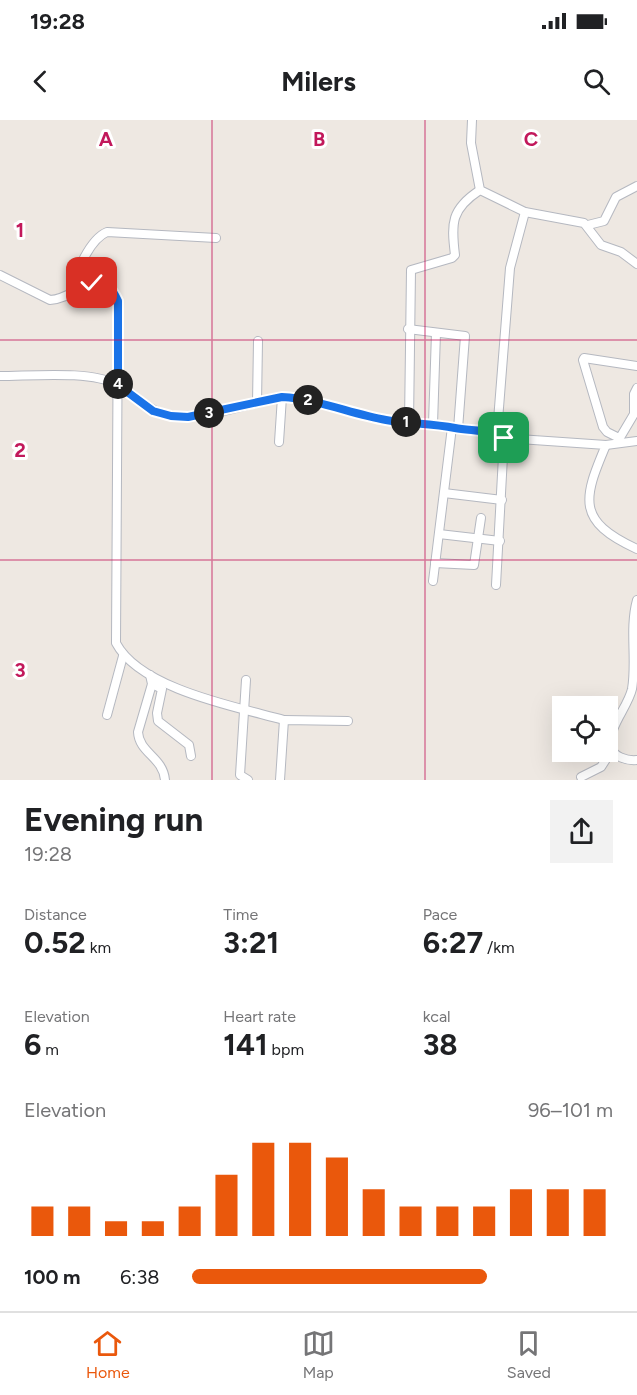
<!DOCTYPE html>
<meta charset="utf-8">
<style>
:root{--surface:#fff;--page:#f2f2f2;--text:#202124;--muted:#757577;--line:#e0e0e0;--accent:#ea580c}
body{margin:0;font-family:Figtree,sans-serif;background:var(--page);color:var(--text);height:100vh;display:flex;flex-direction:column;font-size:22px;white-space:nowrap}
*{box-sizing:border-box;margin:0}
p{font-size:20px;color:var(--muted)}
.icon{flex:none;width:33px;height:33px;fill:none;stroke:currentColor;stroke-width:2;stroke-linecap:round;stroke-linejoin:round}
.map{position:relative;height:660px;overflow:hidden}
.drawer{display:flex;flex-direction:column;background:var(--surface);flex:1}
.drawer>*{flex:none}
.tools{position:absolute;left:552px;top:576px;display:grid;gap:12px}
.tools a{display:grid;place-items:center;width:66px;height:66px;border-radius:0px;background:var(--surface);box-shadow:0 6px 24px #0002;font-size:30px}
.pin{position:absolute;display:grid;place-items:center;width:51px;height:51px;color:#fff;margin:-26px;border-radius:12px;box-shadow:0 3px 9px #0006}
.km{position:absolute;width:30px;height:30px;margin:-15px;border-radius:50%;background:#222;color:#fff;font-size:16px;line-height:30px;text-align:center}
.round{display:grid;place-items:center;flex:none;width:63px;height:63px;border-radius:0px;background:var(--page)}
.headline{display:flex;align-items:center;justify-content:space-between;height:102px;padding:0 24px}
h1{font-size:33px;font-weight:700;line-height:45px}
.figures{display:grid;grid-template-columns:repeat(3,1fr);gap:9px;height:102px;padding:6px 24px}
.figures div{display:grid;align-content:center}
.figures b{font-size:30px;font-weight:700}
.figures small{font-size:16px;font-weight:400}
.figures p{font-size:16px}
.chart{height:168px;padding:12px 24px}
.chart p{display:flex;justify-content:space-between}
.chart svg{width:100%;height:108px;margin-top:6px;stroke:var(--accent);stroke-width:6}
ul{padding:0 24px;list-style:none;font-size:20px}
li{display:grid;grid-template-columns:96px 72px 1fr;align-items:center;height:45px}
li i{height:15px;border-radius:8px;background:var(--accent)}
.status{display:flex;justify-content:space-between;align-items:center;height:42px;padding:0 30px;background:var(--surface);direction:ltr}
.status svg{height:16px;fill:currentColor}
header{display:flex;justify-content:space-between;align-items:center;height:78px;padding:0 24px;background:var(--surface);font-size:27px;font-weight:700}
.tab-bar{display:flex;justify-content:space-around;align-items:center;height:84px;border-top:2px solid var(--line);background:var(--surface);font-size:16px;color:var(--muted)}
.tab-bar a{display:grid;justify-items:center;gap:3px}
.tab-bar .current{color:var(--accent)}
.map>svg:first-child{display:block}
</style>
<div class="status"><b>19:28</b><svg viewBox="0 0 49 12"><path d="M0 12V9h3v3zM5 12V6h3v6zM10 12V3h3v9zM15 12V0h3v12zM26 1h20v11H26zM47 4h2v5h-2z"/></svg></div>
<header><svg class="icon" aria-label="back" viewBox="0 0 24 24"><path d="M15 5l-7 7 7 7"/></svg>Milers<svg class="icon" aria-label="search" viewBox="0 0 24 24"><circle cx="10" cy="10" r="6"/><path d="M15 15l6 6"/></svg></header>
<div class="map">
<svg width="637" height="660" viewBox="0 0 637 660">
<rect width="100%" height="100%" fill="#eee8e2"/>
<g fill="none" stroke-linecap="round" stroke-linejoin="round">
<defs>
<g id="minor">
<path d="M472 0 471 23 480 70 525 92 584 103 601 125 621 132 637 144"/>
<path d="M588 105 604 101 616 77 637 66"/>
<path d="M0 155 50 180C78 179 99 140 118 181L116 523C140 569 237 587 284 600"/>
<path d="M72 172C75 153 90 119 107 112L216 118"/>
<path d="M408 209 465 216 458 309"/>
<path d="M0 256C32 256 91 250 118 265 138 276 150 294 174 296 210 299 247 283 282 277 318 279 351 294 386 300 407 304 429 303 451 307 464 309 496 311 504 318L606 325C583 379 576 401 637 429"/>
<path d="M257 283 258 221"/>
<path d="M409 303 411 150 452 138 455 135C451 103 451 89 480 70"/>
<path d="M433 304 436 213"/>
<path d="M497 313 510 148 525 92"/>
<path d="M619 318 607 312 603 307 583 240 584 238 637 246"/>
<path d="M618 321 634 294V274L637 268"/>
<path d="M279 322 282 277"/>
<path d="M606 325 637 321"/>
<path d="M444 373 502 380"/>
<path d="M439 414 500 421"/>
<path d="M435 443 474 445 481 398"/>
<path d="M433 461 452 307"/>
<path d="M496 465 504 318"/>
<path d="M637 480C629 509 637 540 632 569 628 587 608 607 611 626 612 637 628 641 637 640"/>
<path d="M150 555 152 564 138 612C139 633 163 637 165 660"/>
<path d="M246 560 240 655 248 660"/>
<path d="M152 564 162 569 157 593 158 601 189 625 191 636"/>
<path d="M107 595 123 536"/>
<path d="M581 657 601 647 612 630"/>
<path d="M280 660 284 600 348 601"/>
</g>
</defs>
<use href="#minor" stroke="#b5b8c0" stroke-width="10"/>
<use href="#minor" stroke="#fff" stroke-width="8"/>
</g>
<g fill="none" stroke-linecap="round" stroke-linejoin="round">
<defs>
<path id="route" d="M92 163C107 162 112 168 118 181V265L153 291 171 296 188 297 282 277C318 279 351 294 386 300 409 304 432 303 455 308 470 311 494 310 504 318"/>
</defs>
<use href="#route" stroke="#fff" stroke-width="12"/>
<use href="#route" stroke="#1a73e8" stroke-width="8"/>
</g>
<path fill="none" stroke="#c2185b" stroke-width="1.5" stroke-opacity="0.55" d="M212 0V660M425 0V660M0 220H637M0 440H637"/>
<g font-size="20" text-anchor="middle" font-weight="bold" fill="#c2185b" stroke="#fff" stroke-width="6" stroke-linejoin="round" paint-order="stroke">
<text x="106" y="26">A</text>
<text x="319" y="26">B</text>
<text x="531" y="26">C</text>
<text x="20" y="117">1</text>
<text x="20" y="337">2</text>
<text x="20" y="557">3</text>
</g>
</svg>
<div class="tools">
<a><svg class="icon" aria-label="locate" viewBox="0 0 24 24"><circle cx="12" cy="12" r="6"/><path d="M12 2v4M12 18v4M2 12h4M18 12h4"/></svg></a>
</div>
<div class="pin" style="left:504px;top:318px;background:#1e9e55"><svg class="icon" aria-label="arrive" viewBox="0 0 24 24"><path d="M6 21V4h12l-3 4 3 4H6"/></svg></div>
<div class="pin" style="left:92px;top:163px;background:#d93025"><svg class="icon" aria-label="check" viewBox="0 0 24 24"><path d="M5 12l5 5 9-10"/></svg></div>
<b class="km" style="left:406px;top:302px">1</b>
<b class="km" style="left:308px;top:280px">2</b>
<b class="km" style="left:209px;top:293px">3</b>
<b class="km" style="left:118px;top:264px">4</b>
</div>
<section class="drawer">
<div class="headline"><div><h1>Evening run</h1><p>19:28</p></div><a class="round"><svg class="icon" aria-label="share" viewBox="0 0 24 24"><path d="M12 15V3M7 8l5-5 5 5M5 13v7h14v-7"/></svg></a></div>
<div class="figures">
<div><p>Distance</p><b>0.52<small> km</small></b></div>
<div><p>Time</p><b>3:21</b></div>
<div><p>Pace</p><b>6:27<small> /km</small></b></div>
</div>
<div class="figures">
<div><p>Elevation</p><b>6<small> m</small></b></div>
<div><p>Heart rate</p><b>141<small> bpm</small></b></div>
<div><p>kcal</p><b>38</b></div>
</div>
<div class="chart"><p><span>Elevation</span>96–101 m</p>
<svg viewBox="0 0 160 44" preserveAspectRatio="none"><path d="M5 44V32M15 44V32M25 44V38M35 44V38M45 44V32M55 44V19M65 44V6M75 44V6M85 44V12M95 44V25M105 44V32M115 44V32M125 44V32M135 44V25M145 44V25M155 44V25"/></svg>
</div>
<ul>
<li><b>100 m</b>6:38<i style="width:70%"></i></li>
</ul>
</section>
<nav class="tab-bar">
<a class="current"><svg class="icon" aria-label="home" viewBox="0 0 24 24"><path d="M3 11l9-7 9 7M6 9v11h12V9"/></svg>Home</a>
<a><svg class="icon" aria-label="map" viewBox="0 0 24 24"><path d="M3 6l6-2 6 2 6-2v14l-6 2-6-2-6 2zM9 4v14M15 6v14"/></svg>Map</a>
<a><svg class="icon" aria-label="saved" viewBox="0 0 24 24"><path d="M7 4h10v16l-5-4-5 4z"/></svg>Saved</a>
</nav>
